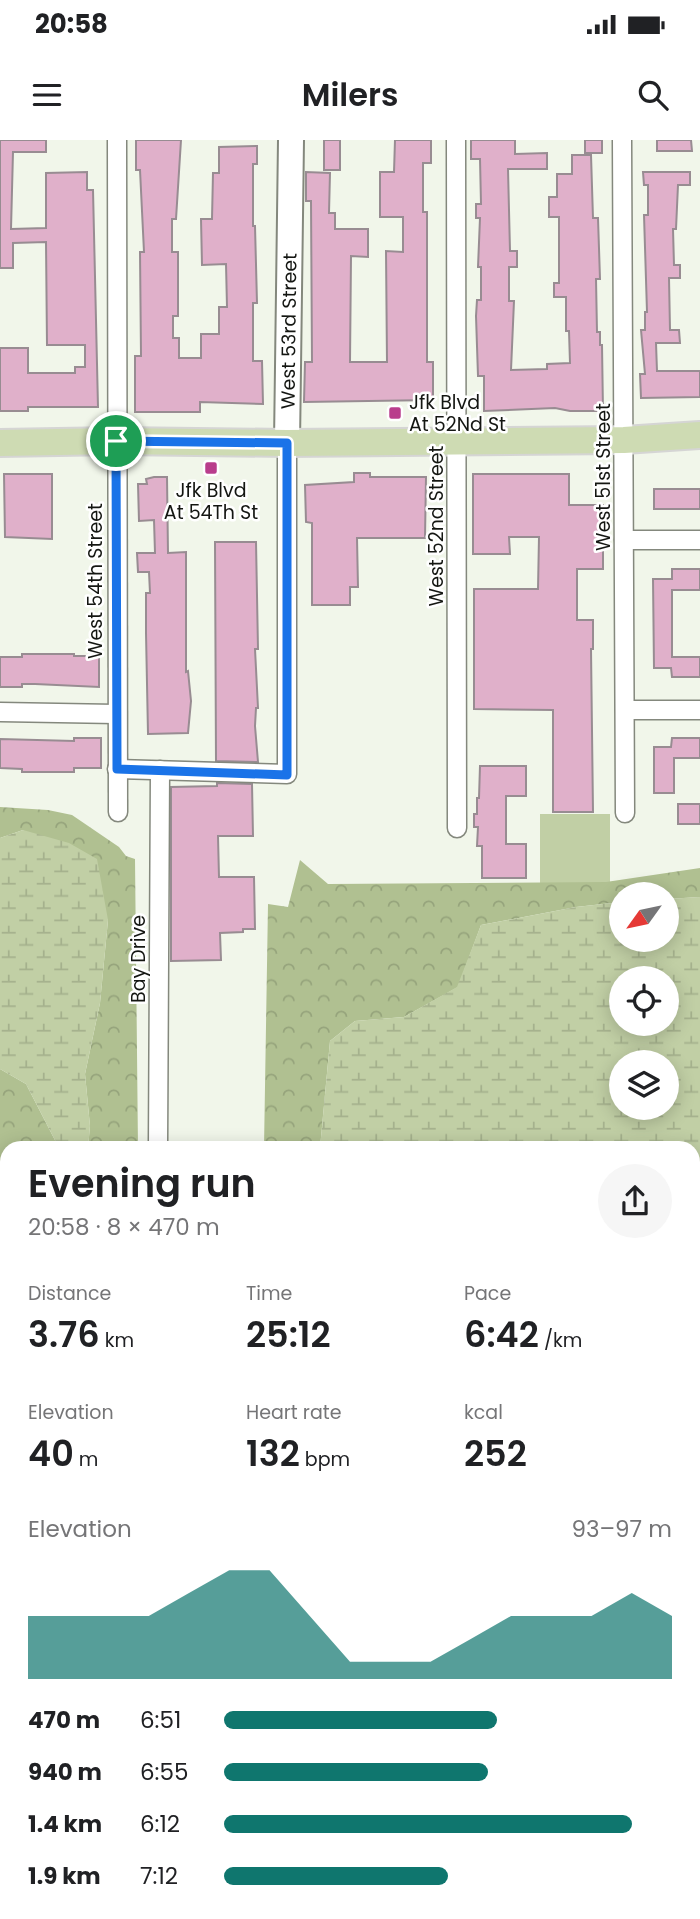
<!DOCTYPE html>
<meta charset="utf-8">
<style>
:root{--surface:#fff;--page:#f6f6f6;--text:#202124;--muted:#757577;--accent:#0f766e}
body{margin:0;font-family:Poppins,sans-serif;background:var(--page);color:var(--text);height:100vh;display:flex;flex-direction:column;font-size:26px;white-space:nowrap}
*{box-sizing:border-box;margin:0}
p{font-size:23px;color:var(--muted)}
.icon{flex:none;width:38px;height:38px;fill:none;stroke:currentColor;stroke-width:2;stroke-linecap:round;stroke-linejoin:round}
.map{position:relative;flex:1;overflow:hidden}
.sheet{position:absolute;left:0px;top:1001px;width:700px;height:779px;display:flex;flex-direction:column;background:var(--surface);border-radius:21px 21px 0 0;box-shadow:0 4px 18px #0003}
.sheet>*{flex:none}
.needle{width:46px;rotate:237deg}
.buttons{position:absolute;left:609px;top:742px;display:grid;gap:14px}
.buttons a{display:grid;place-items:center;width:70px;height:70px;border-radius:50%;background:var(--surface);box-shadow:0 4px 18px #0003;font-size:35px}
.pin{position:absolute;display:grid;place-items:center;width:60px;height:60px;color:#fff;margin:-30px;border:4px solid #fff;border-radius:50%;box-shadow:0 2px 7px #0007}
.round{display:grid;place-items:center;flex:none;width:74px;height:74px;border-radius:37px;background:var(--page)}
.summary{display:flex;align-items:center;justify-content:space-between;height:119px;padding:0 28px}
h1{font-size:38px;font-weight:600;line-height:52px}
.figures{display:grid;grid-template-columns:repeat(3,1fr);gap:10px;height:119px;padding:7px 28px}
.figures div{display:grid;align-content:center}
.figures b{font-size:35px;font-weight:600}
.figures small{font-size:19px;font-weight:400}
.figures p{font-size:19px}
.chart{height:196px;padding:14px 28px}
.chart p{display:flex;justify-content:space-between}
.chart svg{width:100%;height:126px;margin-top:7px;fill:var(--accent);opacity:.7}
ul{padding:0 28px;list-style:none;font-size:23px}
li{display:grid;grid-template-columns:112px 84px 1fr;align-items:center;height:52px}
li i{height:18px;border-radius:9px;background:var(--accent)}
.status{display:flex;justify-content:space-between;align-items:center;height:49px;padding:0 35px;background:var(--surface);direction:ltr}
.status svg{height:19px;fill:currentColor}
header{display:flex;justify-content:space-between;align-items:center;height:91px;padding:0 28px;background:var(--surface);font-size:32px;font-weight:600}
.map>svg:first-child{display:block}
</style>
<div class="status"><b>20:58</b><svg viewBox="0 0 49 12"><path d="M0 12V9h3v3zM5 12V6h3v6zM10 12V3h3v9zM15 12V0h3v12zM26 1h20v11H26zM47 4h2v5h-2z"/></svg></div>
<header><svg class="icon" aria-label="menu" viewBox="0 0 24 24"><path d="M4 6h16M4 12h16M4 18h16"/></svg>Milers<svg class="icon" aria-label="search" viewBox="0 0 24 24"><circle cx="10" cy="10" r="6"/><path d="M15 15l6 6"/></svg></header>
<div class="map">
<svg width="700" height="1779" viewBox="0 0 700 1779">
<defs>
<pattern id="forest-crowns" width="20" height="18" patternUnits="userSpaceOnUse" patternTransform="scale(1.75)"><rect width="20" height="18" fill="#b0c091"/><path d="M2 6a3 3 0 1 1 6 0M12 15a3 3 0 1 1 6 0" fill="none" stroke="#96a47c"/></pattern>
<pattern id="wetland-marsh" width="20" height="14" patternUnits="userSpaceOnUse" patternTransform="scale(1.75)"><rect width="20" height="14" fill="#c1cfa5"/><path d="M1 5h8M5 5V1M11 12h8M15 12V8" fill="none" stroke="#a5b18d"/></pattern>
<pattern id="water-waves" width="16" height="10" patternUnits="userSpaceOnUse" patternTransform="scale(1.75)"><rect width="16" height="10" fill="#91a073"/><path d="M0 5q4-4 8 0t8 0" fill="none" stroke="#75815d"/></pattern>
</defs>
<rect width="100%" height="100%" fill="#f1f6ea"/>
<rect fill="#c1cfa5" x="540" y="674" width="70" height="69"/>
<g fill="url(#forest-crowns)">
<path d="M0 667 48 670 72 675 119 707 126 716 135 719 138 1008H88L90 986 85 934 100 863 108 780 23 690 0 698Z"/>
<path d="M300 720 328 744 606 742 700 728V757L667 759V754H621V762L576 767 481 785 458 847 404 877 355 881 330 901 320 1008H264L268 764 288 767Z"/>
<path d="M0 929 26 944 59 1008H7V1056L0 1047Z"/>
</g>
<g fill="url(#wetland-marsh)" fill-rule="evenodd">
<path d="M23 690 69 703 97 719 108 780 100 863 85 934 90 986 88 1008H59L26 944 0 929V698Z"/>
<path d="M700 757V1114L693 1116V1008H320L330 901 355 881 404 877 457 847 481 785 576 767 621 762V800H667V759ZM621 838H667V884H621ZM621 922H667V968H621Z"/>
</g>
<path fill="url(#water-waves)" d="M700 1157V1779H0V1349L7 1348V1773H693V1158Z"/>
<g fill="#e0b0ca" stroke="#988c92" stroke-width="2">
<path d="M0 0H46V12H13L11 89 46 88V33L87 32V50H93L98 267H28V271H0V208H28V233H75V227H85V205H47L46 102 13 103V128H0Z"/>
<path d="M136 0H181L176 79H172V112H178V176H173V198H179V218H201V194H219V167H227L226 124 202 125 201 79H212L213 33H219V7L257 6V24H253V86H255L257 163H253V221H262L263 264 200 262V272H135V216H141L140 112H144L140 30H136Z"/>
<rect x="324" y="0" width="16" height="30"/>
<path d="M395 0H431V23H423V72H427V222H433V260L304 262 305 222H312L311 61H306V32L330 33 329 73H335V89H368V117L351 116 350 222H387L386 111 403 112V77H380V32H394Z"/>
<path d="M471 0H515V14L547 13V29H508L510 111H517V127H509V161H514L511 230 547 229V224L570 223 569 191H566V157H554V143H559V77H549V57H557V34H572V15H591L593 78H598L600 139H596L597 192H600V205H602L603 271H570L555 268 484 271V236H478L476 176 477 160H481V127H478L480 78H476V64H481L480 19H471Z"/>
<rect x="585" y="0" width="17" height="13"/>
<path d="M657 0H691L692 11H657Z"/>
<path d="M643 32H690V45H678L676 89H673L674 125H680V138H669L670 190H679L680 203H656L657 231H700V257L641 258 640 234H645L641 190H645V172H647L644 75H648V45H644Z"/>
<path d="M354 333H370V337H426L425 398H357L358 447H350V465H312V383L306 382 305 345 354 342Z"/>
<path d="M4 334H52V399L5 397Z"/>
<path d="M473 334H569V365H603V429H577V480H593V509H591L593 672H553V570L474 569V449H538L539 397H509L510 414H473Z"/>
<path d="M154 337H167L168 413 186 412V532L188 531 191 561 188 593 148 594 146 493V453H150L149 432H138L137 413H155L154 380 139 381 138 344H147L146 339Z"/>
<rect x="654" y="349" width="46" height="20"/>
<path d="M215 402H256L258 509H255L258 568H256L255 586 258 622 216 621Z"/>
<path d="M672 429H700V450H672V517H700V537H672L671 528H654L653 439H672Z"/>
<path d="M22 514H74V516H99V547L35 544H22V547H0V517H22Z"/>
<path d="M74 598H101V628H74V632H22V629L0 628V599L74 601Z"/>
<path d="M672 598H700V618H674V653H654V607H671Z"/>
<path d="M480 626H526V656H506V704H526V738H482V706H477L478 687H474V674H477V658H479Z"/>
<path d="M217 643 252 644 253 696H218L219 737H254L255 789H243V792L220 793 221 820 171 821V647L217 646Z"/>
<rect x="678" y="664" width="22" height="20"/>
</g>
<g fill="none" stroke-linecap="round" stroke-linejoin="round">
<defs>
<g id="street">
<path d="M117 0 118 672"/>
<path d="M456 0 457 688"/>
<path d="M622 0 625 673"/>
<path d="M624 400H700"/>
<path d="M625 570H700"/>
<path d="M0 572 116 574"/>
<path d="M117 629 287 634V303"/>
<path d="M158 1008 160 630"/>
</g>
<g id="secondary">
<path id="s1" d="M287 303 291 0"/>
</g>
<path id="primary" d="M0 303 116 301 287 303 624 300 700 295"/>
<path id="highway" d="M0 1105 4 1145 0 1183"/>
</defs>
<use href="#street" stroke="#84887d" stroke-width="21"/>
<use href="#secondary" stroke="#84887d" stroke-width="28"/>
<use href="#primary" stroke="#d5d5d4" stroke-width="30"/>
<use href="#highway" stroke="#d5d5d4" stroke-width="35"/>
<use href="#street" stroke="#fff" stroke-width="18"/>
<use href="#secondary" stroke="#fff" stroke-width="24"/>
<use href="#primary" stroke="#cedbb3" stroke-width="26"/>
<use href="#highway" stroke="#adc380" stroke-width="32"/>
</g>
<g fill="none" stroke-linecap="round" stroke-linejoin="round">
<defs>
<path id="route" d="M116 301 287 303V635L117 629Z"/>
</defs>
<use href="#route" stroke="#fff" stroke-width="14"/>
<use href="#route" stroke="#1a73e8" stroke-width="9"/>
</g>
<g fill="#b93d8c" stroke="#fff" stroke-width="2.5">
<rect x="388" y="266" width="14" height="14" rx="3.5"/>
<rect x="204" y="321" width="14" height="14" rx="3.5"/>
</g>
<g text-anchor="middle" stroke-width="5" stroke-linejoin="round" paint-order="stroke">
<g font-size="19" fill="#141612" stroke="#fff">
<text dy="7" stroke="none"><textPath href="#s1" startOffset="112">West 53rd Street</textPath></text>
<text transform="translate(603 337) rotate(-90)" y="7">West 51st Street</text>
<text transform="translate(436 386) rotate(-90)" y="7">West 52nd Street</text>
<text transform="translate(95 441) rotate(-90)" y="7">West 54th Street</text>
<text transform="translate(138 819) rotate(-90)" y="7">Bay Drive</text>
</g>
<g font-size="19" fill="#141612" stroke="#fff" text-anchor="start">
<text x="409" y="269">Jfk Blvd<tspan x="409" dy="22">At 52Nd St</tspan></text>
<text x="211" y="357" text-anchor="middle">Jfk Blvd<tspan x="211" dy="22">At 54Th St</tspan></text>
</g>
</g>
</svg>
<div class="buttons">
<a><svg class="needle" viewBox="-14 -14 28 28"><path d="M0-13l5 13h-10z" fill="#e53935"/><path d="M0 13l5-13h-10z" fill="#757577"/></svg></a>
<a><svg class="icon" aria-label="locate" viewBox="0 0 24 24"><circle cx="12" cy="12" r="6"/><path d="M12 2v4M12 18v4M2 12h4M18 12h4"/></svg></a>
<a><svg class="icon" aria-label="layers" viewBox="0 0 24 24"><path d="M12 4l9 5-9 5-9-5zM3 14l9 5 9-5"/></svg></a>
</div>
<div class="pin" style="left:116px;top:301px;background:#1e9e55"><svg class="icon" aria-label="arrive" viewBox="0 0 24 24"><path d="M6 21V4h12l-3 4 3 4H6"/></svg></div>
<section class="sheet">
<div class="summary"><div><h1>Evening run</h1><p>20:58 · 8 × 470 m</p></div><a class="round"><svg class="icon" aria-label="share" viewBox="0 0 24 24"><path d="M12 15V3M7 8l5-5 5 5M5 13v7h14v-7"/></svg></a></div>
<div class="figures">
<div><p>Distance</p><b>3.76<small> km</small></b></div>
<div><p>Time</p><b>25:12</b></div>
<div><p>Pace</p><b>6:42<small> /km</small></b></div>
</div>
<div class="figures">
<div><p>Elevation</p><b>40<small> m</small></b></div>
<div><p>Heart rate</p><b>132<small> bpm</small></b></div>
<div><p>kcal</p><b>252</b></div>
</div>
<div class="chart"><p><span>Elevation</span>93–97 m</p>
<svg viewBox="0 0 160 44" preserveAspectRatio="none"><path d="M0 44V22L10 22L20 22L30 22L40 14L50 6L60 6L70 22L80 38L90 38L100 38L110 30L120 22L130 22L140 22L150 14L160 22V44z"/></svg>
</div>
<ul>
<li><b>470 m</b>6:51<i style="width:61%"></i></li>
<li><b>940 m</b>6:55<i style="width:59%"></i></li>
<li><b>1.4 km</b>6:12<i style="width:91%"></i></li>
<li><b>1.9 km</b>7:12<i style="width:50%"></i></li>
</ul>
</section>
</div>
